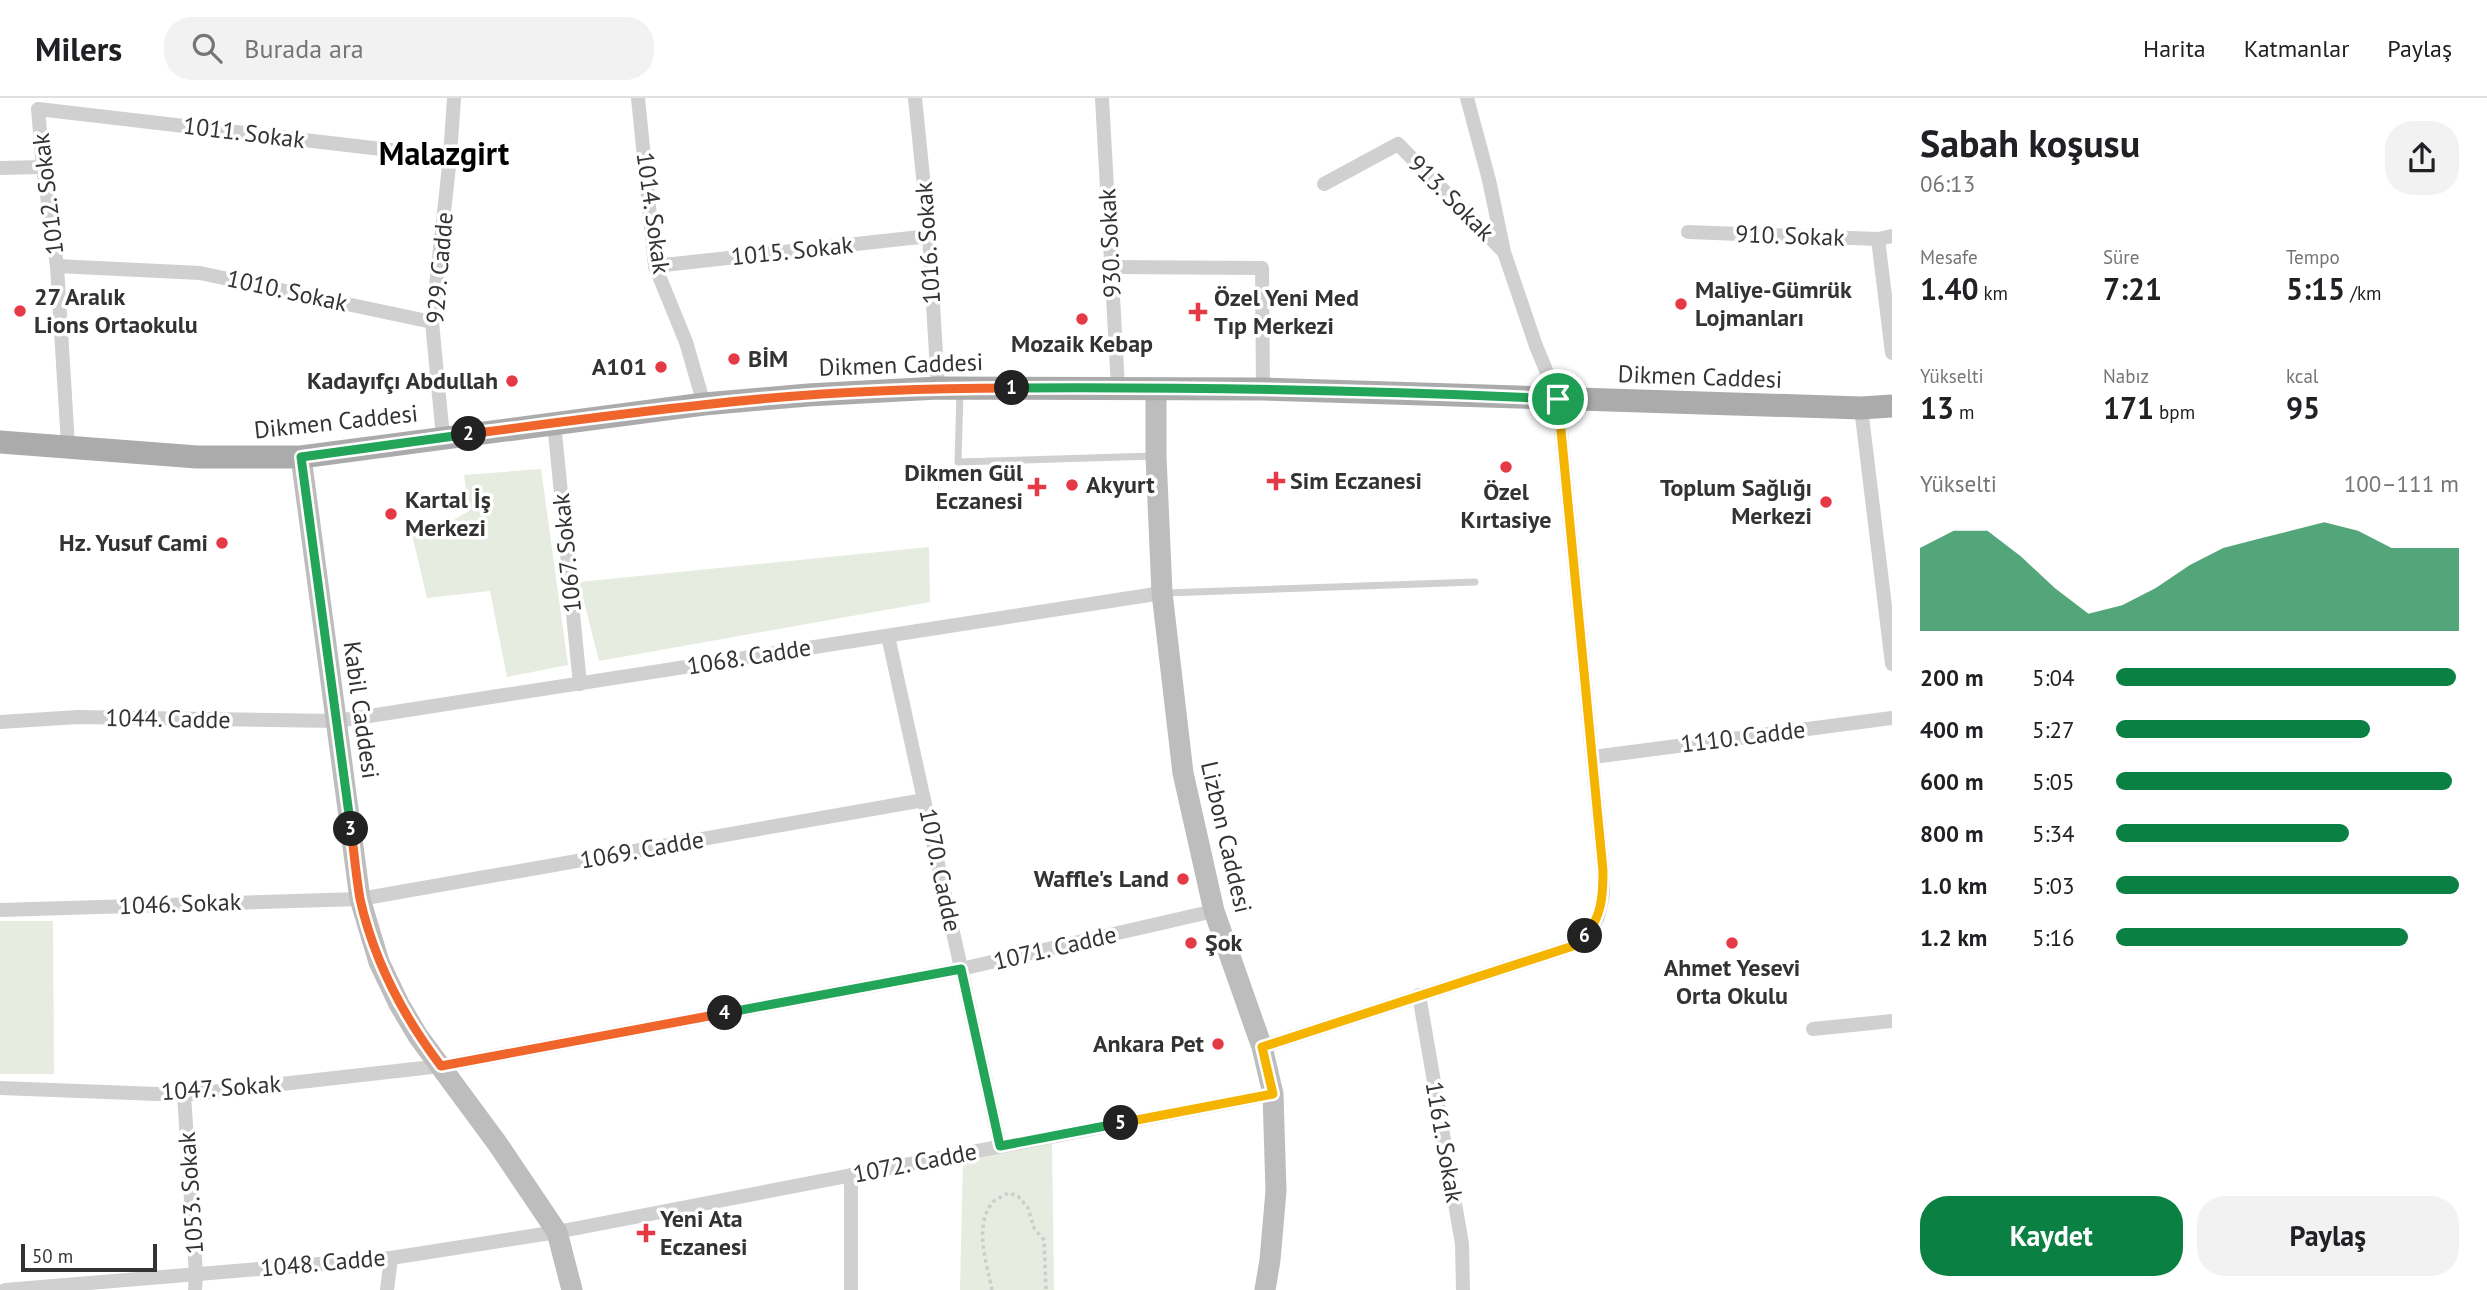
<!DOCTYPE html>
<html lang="tr">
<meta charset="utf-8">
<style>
:root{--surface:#fff;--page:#f2f2f2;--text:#202124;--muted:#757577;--line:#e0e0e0;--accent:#0b8043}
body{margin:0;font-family:"PT Sans",sans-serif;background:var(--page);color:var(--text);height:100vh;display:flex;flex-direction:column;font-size:26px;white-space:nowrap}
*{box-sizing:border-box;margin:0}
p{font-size:23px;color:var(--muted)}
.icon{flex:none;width:38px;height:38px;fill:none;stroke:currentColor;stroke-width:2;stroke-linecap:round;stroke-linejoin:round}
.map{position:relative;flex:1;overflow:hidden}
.details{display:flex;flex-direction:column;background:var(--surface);width:595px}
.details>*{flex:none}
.scale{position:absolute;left:21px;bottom:18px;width:136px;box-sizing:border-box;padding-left:7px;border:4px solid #333;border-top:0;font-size:19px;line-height:24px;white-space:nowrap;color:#333;-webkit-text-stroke:5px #fff;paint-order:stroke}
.pin{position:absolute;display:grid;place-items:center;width:60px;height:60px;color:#fff;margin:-30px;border:4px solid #fff;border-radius:50%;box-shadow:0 2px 7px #0007}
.km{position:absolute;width:35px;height:35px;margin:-18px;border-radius:50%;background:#222;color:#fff;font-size:19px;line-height:35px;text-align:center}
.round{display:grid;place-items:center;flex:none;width:74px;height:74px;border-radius:28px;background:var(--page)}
.headline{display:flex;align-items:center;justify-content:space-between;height:119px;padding:0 28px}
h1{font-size:38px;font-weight:600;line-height:52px}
.metrics{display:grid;grid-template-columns:repeat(3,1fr);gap:10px;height:119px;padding:7px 28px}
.metrics div{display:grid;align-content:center}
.metrics b{font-size:30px;font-weight:600}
.metrics small{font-size:19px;font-weight:400}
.metrics p{font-size:19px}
.chart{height:196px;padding:14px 28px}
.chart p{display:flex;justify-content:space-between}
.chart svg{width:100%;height:126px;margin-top:7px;fill:var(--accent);opacity:.7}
.button{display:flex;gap:14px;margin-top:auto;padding:14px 28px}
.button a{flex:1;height:80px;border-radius:28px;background:var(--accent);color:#fff;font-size:28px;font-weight:600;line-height:80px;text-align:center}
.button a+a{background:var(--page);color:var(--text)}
ul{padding:0 28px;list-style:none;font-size:23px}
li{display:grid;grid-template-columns:112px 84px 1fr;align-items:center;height:52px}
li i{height:18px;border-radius:9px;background:var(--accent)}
header{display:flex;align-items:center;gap:42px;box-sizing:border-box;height:98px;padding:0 35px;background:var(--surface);border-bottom:2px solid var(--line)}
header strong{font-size:33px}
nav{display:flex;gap:38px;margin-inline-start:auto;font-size:24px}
.search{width:490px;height:63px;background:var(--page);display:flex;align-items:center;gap:18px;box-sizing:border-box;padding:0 24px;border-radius:28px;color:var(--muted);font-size:26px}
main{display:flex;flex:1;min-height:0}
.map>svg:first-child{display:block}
</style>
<header>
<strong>Milers</strong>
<div class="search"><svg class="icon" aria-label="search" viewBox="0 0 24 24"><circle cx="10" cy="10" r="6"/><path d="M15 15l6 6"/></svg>Burada ara</div>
<nav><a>Harita</a><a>Katmanlar</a><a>Paylaş</a></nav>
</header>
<main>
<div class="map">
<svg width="1892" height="1192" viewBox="0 0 1892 1192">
<rect width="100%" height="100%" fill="#fff"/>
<g fill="#e6ecdf">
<path d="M541 371 568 567 507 579 490 493 427 500 411 432 447 426 469 413 464 377Z"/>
<path d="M929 449 930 504 599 563 579 484Z"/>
<path d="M0 823H53L54 976H0Z"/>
<path d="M1026 1041 1052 1046 1054 1192H960L963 1061Z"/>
</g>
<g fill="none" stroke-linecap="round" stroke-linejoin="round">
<path stroke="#cdcdcd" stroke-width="3.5" stroke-dasharray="3.5 3.5" stroke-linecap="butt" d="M992 1192C987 1166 973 1127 993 1104 996 1101 1003 1098 1008 1095L1018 1098 1028 1110 1034 1130 1044 1142 1046 1192"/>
<g stroke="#d0d0d0" stroke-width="7">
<path d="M960 294 958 364 1153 358"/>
<path d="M1166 495 1475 484"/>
</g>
<g stroke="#d0d0d0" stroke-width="14">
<path d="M638 0 655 168 686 244 704 306"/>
<path d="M915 0 929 138 938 290"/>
<path d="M1102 0 1118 289"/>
<path d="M0 70 43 69"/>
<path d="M1324 86 1398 46 1503 153"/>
<path d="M1688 134 1878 141 1892 138"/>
<path d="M1878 141 1892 255"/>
<path d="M57 168 200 175 432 224"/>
<path d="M655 168 929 138"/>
<path d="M1111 169 1262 170 1263 291"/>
<path d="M1861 310 1892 566"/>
<path d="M554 325 580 586"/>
<path d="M443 339 432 224 450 59 454 0"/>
<path d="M68 347 57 168 43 69 38 11 450 59"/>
<path d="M888 538 1000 1048"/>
<path d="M0 624 78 619 337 623 1162 495"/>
<path d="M1593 659 1892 620"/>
<path d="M0 812 360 801 924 702"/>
<path d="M1419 897 1462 1146 1463 1192"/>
<path d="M1813 931 1892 923"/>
<path d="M1262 949 1573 848 1588 836 1598 819 1603 797V773L1558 301 1536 248 1504 154 1489 82 1467 0"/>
<path d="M0 990 184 997 441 968 961 871 1214 813"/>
<path d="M184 997 196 1176 195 1192"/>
<path d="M851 1077V1192"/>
<path d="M5 1192 391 1160 557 1134 1273 996"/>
<path d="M387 1192 391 1160"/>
</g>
<g stroke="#bdbdbd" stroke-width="21">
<path d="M1156 290V358L1162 495 1183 675 1214 813 1262 949 1273 996 1276 1093 1270 1162 1265 1192"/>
<path d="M301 359 360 801 379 864 399 906 418 938 497 1045 557 1134 572 1192"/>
</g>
<path stroke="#ababab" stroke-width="23" d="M0 344 197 359H301L704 306 808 297 938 290 1263 291 1861 310 1892 308"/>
</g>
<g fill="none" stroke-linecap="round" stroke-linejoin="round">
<defs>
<path id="split-1" d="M1012 290C1194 289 1376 292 1558 301"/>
<path id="split-2" d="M469 336C547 326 625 315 702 307 805 295 909 290 1012 290"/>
<path id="split-3" d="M351 731 301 359 469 336"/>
<path id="split-4" d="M351 731C354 754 356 778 360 801 374 863 403 918 441 968L725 915"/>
<path id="split-5" d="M725 915 961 871 1000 1048 1121 1025"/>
<path id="split-6" d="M1121 1025 1273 996 1262 949 1573 848 1585 838"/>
<path id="split-7" d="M1558 301 1603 773C1603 797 1602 819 1585 838"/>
</defs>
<use href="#split-1" stroke="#fff" stroke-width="14"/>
<use href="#split-2" stroke="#fff" stroke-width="14"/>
<use href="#split-3" stroke="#fff" stroke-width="14"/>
<use href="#split-4" stroke="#fff" stroke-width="14"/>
<use href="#split-5" stroke="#fff" stroke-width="14"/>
<use href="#split-6" stroke="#fff" stroke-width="14"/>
<use href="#split-7" stroke="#fff" stroke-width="14"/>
<use href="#split-1" stroke="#22a559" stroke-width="9"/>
<use href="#split-2" stroke="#f0652b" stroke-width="9"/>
<use href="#split-3" stroke="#22a559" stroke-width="9"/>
<use href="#split-4" stroke="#f0652b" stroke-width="9"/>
<use href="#split-5" stroke="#22a559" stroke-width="9"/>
<use href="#split-6" stroke="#f5b400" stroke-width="9"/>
<use href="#split-7" stroke="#f5b400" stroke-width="9"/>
</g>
<g fill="#e63946" stroke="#fff" stroke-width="2.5">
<circle cx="1681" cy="206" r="7"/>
<circle cx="20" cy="213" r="7"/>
<path d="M1194.5 203.5h7v7h7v7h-7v7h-7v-7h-7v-7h7z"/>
<circle cx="1082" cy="221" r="7"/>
<circle cx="734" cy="261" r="7"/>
<circle cx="661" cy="269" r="7"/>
<circle cx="512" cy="283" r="7"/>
<circle cx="1506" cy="369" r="7"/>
<path d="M1272.5 372.5h7v7h7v7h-7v7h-7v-7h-7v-7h7z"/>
<circle cx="1072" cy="387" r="7"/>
<path d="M1033.5 378.5h7v7h7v7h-7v7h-7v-7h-7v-7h7z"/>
<circle cx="1826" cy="404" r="7"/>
<circle cx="391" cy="416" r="7"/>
<circle cx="222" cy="445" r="7"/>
<circle cx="1183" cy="781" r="7"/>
<circle cx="1191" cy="845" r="7"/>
<circle cx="1732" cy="845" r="7"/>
<circle cx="1218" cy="946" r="7"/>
<path d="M642.5 1124.5h7v7h7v7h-7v7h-7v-7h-7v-7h7z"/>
</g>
<g text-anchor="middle" stroke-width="7" stroke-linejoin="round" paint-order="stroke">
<g font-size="24" fill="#333" stroke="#fff">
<text transform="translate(244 35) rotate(7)" y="8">1011. Sokak</text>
<text transform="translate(48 96) rotate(-97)" y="8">1012. Sokak</text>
<text transform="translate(1451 100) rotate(45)" y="8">913. Sokak</text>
<text transform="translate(653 115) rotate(82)" y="8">1014. Sokak</text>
<text transform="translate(1790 138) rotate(2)" y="8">910. Sokak</text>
<text transform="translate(928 145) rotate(-94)" y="8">1016. Sokak</text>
<text transform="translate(1110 145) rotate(-93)" y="8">930. Sokak</text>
<text transform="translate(792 153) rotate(-6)" y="8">1015. Sokak</text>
<text transform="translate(440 170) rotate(-85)" y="8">929. Cadde</text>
<text transform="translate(287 193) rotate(12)" y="8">1010. Sokak</text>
<text transform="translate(901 267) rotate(-2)" y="8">Dikmen Caddesi</text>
<text transform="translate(1700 279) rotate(2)" y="8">Dikmen Caddesi</text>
<text transform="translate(336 324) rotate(-6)" y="8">Dikmen Caddesi</text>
<text transform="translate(567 455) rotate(-96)" y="8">1067. Sokak</text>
<text transform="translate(749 559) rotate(-9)" y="8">1068. Cadde</text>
<text transform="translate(361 612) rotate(82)" y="8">Kabil Caddesi</text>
<text transform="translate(168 621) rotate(1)" y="8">1044. Cadde</text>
<text transform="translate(1743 639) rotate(-7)" y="8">1110. Cadde</text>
<text transform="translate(1226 739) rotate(77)" y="8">Lizbon Caddesi</text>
<text transform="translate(642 752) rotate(-10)" y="8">1069. Cadde</text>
<text transform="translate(940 772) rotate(78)" y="8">1070. Cadde</text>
<text transform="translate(180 806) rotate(-2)" y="8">1046. Sokak</text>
<text transform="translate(1055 850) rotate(-13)" y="8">1071. Cadde</text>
<text transform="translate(221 990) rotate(-4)" y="8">1047. Sokak</text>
<text transform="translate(1444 1044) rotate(80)" y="8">1161. Sokak</text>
<text transform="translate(915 1065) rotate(-11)" y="8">1072. Cadde</text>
<text transform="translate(191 1095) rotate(-94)" y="8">1053. Sokak</text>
<text transform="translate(323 1165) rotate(-5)" y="8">1048. Cadde</text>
</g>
<g font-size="24" font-weight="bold" fill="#333" stroke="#fff" text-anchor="start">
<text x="1695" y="200">Maliye-Gümrük<tspan x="1695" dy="28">Lojmanları</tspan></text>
<text x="34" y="207">27 Aralık<tspan x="34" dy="28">Lions Ortaokulu</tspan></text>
<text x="1214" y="208">Özel Yeni Med<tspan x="1214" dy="28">Tıp Merkezi</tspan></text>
<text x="1082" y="254" text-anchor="middle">Mozaik Kebap</text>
<text x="748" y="269">BİM</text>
<text x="647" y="277" text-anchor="end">A101</text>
<text x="498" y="291" text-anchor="end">Kadayıfçı Abdullah</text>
<text x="1023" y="383" text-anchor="end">Dikmen Gül<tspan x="1023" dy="28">Eczanesi</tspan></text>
<text x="1290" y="391">Sim Eczanesi</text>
<text x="1086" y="395">Akyurt</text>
<text x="1812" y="398" text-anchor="end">Toplum Sağlığı<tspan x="1812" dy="28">Merkezi</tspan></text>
<text x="1506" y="402" text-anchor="middle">Özel<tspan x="1506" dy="28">Kırtasiye</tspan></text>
<text x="405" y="410">Kartal İş<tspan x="405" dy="28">Merkezi</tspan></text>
<text x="208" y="453" text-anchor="end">Hz. Yusuf Cami</text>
<text x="1169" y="789" text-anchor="end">Waffle's Land</text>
<text x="1205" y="853">Şok</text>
<text x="1732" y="878" text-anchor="middle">Ahmet Yesevi<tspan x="1732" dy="28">Orta Okulu</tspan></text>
<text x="1204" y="954" text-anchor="end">Ankara Pet</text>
<text x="660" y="1129">Yeni Ata<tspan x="660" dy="28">Eczanesi</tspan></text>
</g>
<g font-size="32" font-weight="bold" fill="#000" stroke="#fff">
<text x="444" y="67">Malazgirt</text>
</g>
</g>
</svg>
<div class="scale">50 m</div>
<div class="pin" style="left:1558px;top:301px;background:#1e9e55"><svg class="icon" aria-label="arrive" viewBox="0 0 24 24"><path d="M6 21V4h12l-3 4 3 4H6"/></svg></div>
<b class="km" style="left:1012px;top:290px">1</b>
<b class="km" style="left:469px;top:336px">2</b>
<b class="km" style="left:351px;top:731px">3</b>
<b class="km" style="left:725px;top:915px">4</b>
<b class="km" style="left:1121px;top:1025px">5</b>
<b class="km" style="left:1585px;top:838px">6</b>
</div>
<section class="details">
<div class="headline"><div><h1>Sabah koşusu</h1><p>06:13</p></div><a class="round"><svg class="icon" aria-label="share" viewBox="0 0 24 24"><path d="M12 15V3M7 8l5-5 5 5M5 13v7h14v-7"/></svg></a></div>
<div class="metrics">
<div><p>Mesafe</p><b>1.40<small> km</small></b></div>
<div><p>Süre</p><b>7:21</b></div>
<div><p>Tempo</p><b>5:15<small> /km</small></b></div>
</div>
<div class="metrics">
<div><p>Yükselti</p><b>13<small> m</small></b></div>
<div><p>Nabız</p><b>171<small> bpm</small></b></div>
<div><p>kcal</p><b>95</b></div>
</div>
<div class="chart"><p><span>Yükselti</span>100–111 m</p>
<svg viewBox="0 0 160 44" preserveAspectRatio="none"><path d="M0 44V15L10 9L20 9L30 18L40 29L50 38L60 35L70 29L80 21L90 15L100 12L110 9L120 6L130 9L140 15L150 15L160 15V44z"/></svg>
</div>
<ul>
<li><b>200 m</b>5:04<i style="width:99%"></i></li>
<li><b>400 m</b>5:27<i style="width:74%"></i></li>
<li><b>600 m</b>5:05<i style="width:98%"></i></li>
<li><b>800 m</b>5:34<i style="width:68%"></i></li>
<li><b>1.0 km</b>5:03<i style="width:100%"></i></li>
<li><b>1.2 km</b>5:16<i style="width:85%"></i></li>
</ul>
<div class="button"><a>Kaydet</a><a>Paylaş</a></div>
</section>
</main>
